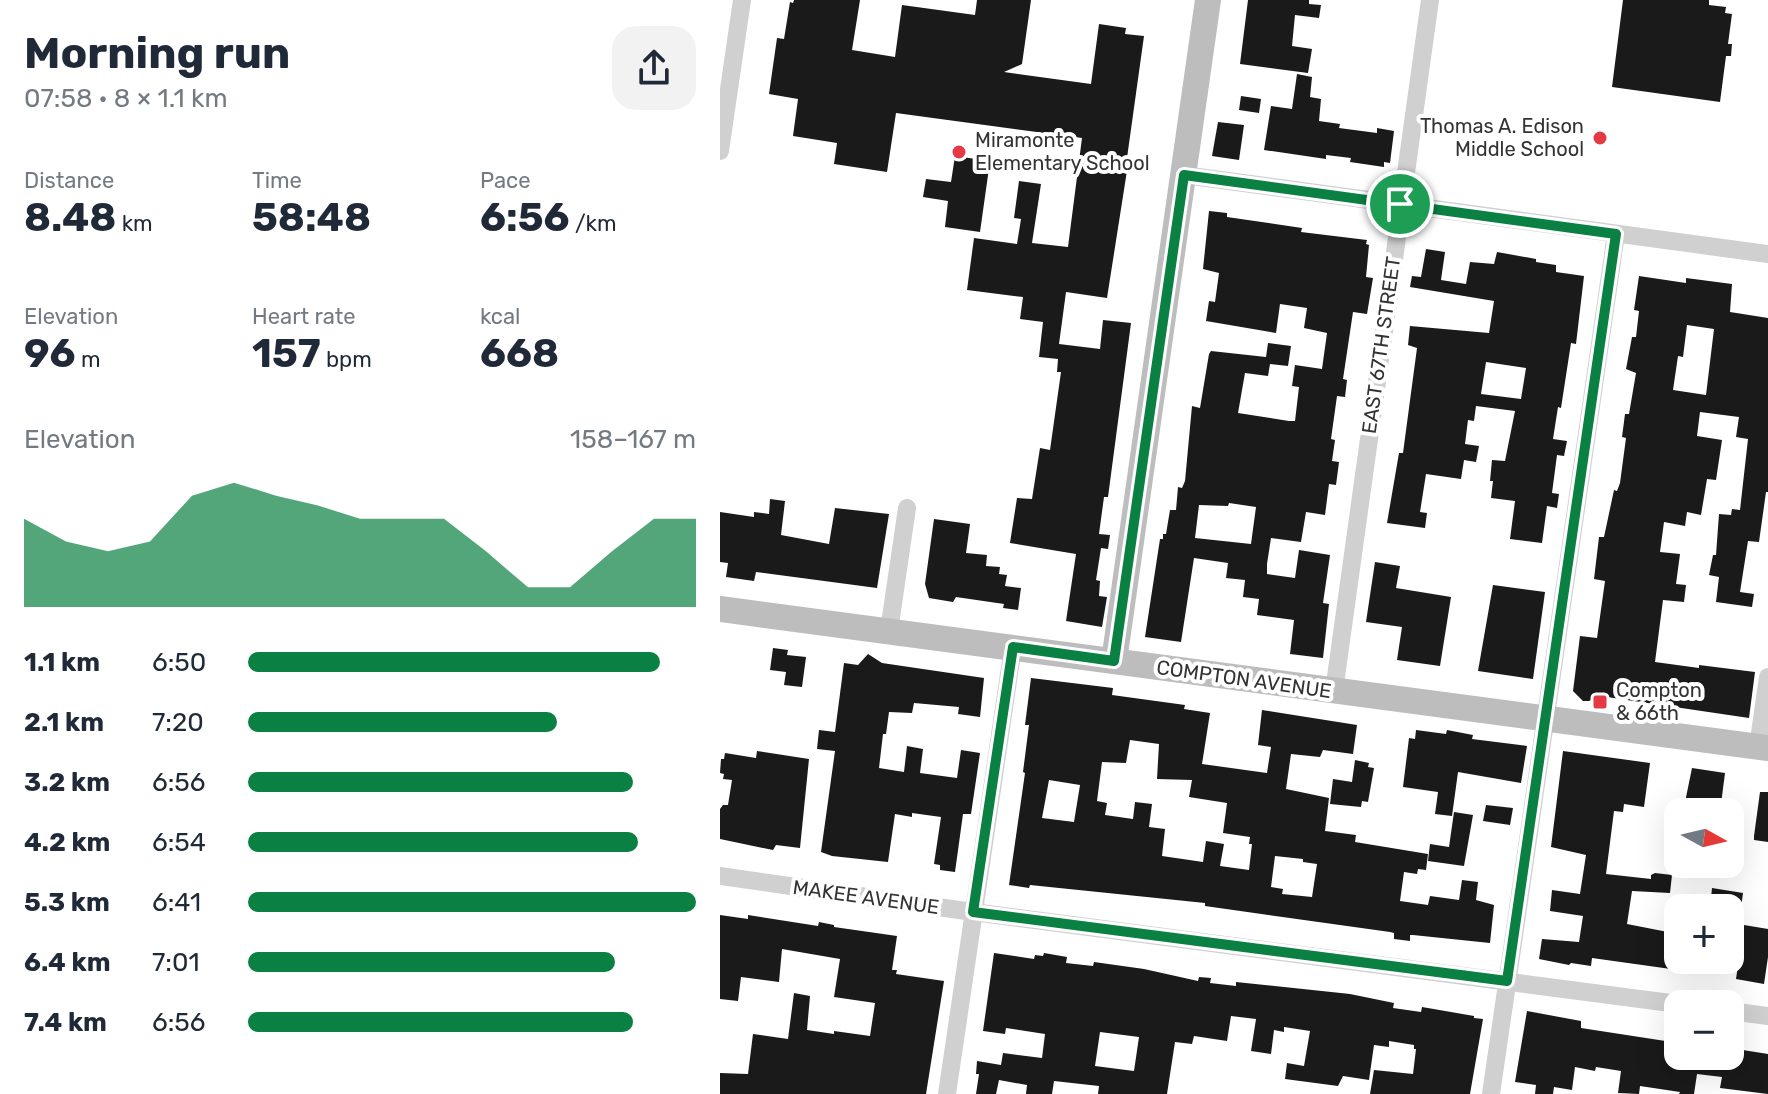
<!DOCTYPE html>
<meta charset="utf-8">
<style>
:root{--surface:#fff;--page:#f2f2f3;--text:#1f2937;--muted:#747a83;--accent:#0b8043}
body{margin:0;font-family:Rubik,sans-serif;background:var(--page);color:var(--text);height:100vh;display:flex;flex-direction:column;font-size:30px;white-space:nowrap}
*{box-sizing:border-box;margin:0}
p{font-size:26px;color:var(--muted)}
.icon{flex:none;width:44px;height:44px;fill:none;stroke:currentColor;stroke-width:2;stroke-linecap:round;stroke-linejoin:round}
.map{position:relative;flex:1;overflow:hidden}
.panel{display:flex;flex-direction:column;background:var(--surface);width:720px}
.panel>*{flex:none}
.needle{width:52px;rotate:98deg}
.controls{position:absolute;left:944px;top:798px;display:grid;gap:16px}
.controls a{display:grid;place-items:center;width:80px;height:80px;border-radius:16px;background:var(--surface);box-shadow:0 8px 32px #0002;font-size:40px}
.pin{position:absolute;display:grid;place-items:center;width:68px;height:68px;color:#fff;margin:-34px;border:4px solid #fff;border-radius:50%;box-shadow:0 2px 8px #0007}
.round{display:grid;place-items:center;flex:none;width:84px;height:84px;border-radius:24px;background:var(--page)}
.overview{display:flex;align-items:center;justify-content:space-between;height:136px;padding:0 24px}
h1{font-size:44px;font-weight:700;line-height:60px}
.metrics{display:grid;grid-template-columns:repeat(3,1fr);gap:12px;height:136px;padding:8px 24px}
.metrics div{display:grid;align-content:center}
.metrics b{font-size:40px;font-weight:700}
.metrics small{font-size:22px;font-weight:400}
.metrics p{font-size:22px}
.chart{height:224px;padding:16px 24px}
.chart p{display:flex;justify-content:space-between}
.chart svg{width:100%;height:144px;margin-top:8px;fill:var(--accent);opacity:.7}
ul{padding:0 24px;list-style:none;font-size:26px}
li{display:grid;grid-template-columns:128px 96px 1fr;align-items:center;height:60px}
li i{height:20px;border-radius:10px;background:var(--accent)}
main{display:flex;flex:1;min-height:0}
.map>svg:first-child{display:block}
</style>
<main>
<section class="panel">
<div class="overview"><div><h1>Morning run</h1><p>07:58 · 8 × 1.1 km</p></div><a class="round"><svg class="icon" aria-label="share" viewBox="0 0 24 24"><path d="M12 15V3M7 8l5-5 5 5M5 13v7h14v-7"/></svg></a></div>
<div class="metrics">
<div><p>Distance</p><b>8.48<small> km</small></b></div>
<div><p>Time</p><b>58:48</b></div>
<div><p>Pace</p><b>6:56<small> /km</small></b></div>
</div>
<div class="metrics">
<div><p>Elevation</p><b>96<small> m</small></b></div>
<div><p>Heart rate</p><b>157<small> bpm</small></b></div>
<div><p>kcal</p><b>668</b></div>
</div>
<div class="chart"><p><span>Elevation</span>158–167 m</p>
<svg viewBox="0 0 160 44" preserveAspectRatio="none"><path d="M0 44V17L10 24L20 27L30 24L40 10L50 6L60 10L70 13L80 17L90 17L100 17L110 27L120 38L130 38L140 27L150 17L160 17V44z"/></svg>
</div>
<ul>
<li><b>1.1 km</b>6:50<i style="width:92%"></i></li>
<li><b>2.1 km</b>7:20<i style="width:69%"></i></li>
<li><b>3.2 km</b>6:56<i style="width:86%"></i></li>
<li><b>4.2 km</b>6:54<i style="width:87%"></i></li>
<li><b>5.3 km</b>6:41<i style="width:100%"></i></li>
<li><b>6.4 km</b>7:01<i style="width:82%"></i></li>
<li><b>7.4 km</b>6:56<i style="width:86%"></i></li>
</ul>
</section>
<div class="map">
<svg width="1048" height="1094" viewBox="0 0 1048 1094">
<rect width="100%" height="100%" fill="#fff"/>
<g fill="#1a1a1a" fill-rule="evenodd">
<path d="M74 0H140L132 50 175 57 182 5 255 15 257 0H311L302 64 284 72 371 84 379 24 406 28 405 34 424 36 407 158H409L387 298 346 292 339 344 380 349 383 320 411 323 388 497H384L381 519 379 534 390 535 388 549 381 548 376 580 380 581 379 596 387 597 382 627 346 621 356 554 290 543 297 498 312 499 320 448 330 450 341 372H337L338 359 319 357 323 322 300 319 303 297 247 290 254 238 297 244 301 219 294 218 299 181 321 184 312 243 348 247 362 138 176 113 167 172 114 164 117 143 73 136 78 99 49 94 57 38 64 39 70 2 73 3Z"/>
<path d="M528 0H589V4L601 5 599 18 575 15 572 46 592 49 588 73 520 64Z"/>
<path d="M903 0H989V5L1006 7 1005 13 1012 14 1008 44H1012L1011 56H1006L1000 102 892 87Z"/>
<path d="M577 74 592 77 590 97 601 99 599 121 620 124 619 128 657 133V128L674 131 670 163 664 162V167L630 162 631 158 606 155V159L544 150 551 106 572 109Z"/>
<path d="M521 96 541 99 539 113 519 110Z"/>
<path d="M498 122 524 125 519 160 492 156Z"/>
<path d="M235 156 270 161 260 232 225 227 228 201 203 197 206 179 231 182Z"/>
<path d="M489 211 507 213V217L582 228 581 232 647 240 646 244 649 245 646 277 653 278 647 314 633 312 623 379 627 380 625 397 617 396 611 439 615 440 612 461 619 462 616 485 609 484 605 515 586 512 581 542 551 538 547 564V574L575 578 579 550 610 555 603 603 609 604 603 658 570 654 574 620 537 615 539 599 523 597 525 580 506 578 508 563 474 558 461 642 425 637 440 539H443V534H446L450 510H456L458 487 462 488 465 481 472 406 480 408 489 354 491 351 546 357 548 343 571 346 568 366 550 364 548 376 525 373 518 413 569 421H575L579 387 572 386 575 365 602 369 607 333 584 328 587 308 560 304 556 333 486 321 489 301 495 302 499 273 483 269ZM509 503 536 507 531 544 475 538 479 505 508 506Z"/>
<path d="M706 249 725 252 721 280 746 284 750 262 774 264 777 252 816 259V262L836 265V272L864 276 856 344 851 343 841 408 838 407 833 439 847 441 844 456 837 455 832 493 839 494 837 508 827 506 822 543 790 539 795 501 771 498 773 481H770L772 460 785 461 795 411 756 406 754 421 748 420 745 444 759 446 756 462 744 460 741 479 706 474 700 512 707 513 705 528 667 523 679 453H683L697 348 688 345 690 326 769 333 774 301 690 287 692 276 701 277ZM766 362 806 368 801 399 761 394Z"/>
<path d="M919 276 966 283V278L1012 284 1010 312 1048 318V492H1046L1039 542 1028 541 1020 592 1034 594 1032 607 996 602 999 577 989 575 993 555H996L999 514 1011 515 1012 509 1020 510 1028 439 1016 437 1019 417 980 412 977 436 1002 440 996 480 987 479 981 515 967 512 965 526 944 522 940 552 960 554 956 584 966 585 964 602 943 600 935 662 979 668V665L1035 672 1029 718 880 696 869 701H863L853 691 860 636 877 638 885 581 874 579 879 537H884L894 490 897 491 900 483 906 438 902 437 905 414H909L916 373 906 369 912 337H916L919 311 914 310ZM967 325 994 329 986 395 953 390 958 356 963 357Z"/>
<path d="M50 499 65 501 61 535 109 544 115 508 169 514 157 588 36 572 34 581 6 577 8 563 0 562V512L34 517V512L49 514Z"/>
<path d="M214 519 250 524 246 553 267 555 266 566 280 567 279 574 287 575 285 586 301 588 298 610 283 608 284 604 236 597 233 602 209 598 205 584Z"/>
<path d="M655 562 680 566 676 588 731 597 720 666 677 660 682 627 646 622Z"/>
<path d="M773 585 825 592 813 679 758 671Z"/>
<path d="M53 648 68 650 67 655 86 657 82 687 64 685 66 672 50 670Z"/>
<path d="M148 654 162 663 264 678 260 717 238 714 239 707 194 703 192 713 169 712 166 734H163L159 768 184 772 187 746 203 749 200 773 237 778 241 750 260 753 251 814H243L235 872 220 870V865L214 864 221 817 192 813V817L175 814 168 862 112 856 101 852 115 751 97 749 99 730 115 732 124 663 138 665Z"/>
<path d="M311 678 393 688 392 695 465 705 464 709 490 713 482 764 547 773 551 747 538 745 542 710 637 725 633 754 603 750 600 757 571 754 566 789 609 798 605 831 636 835 635 842 708 854 706 870 698 869 697 874 684 872 680 901 708 905 710 896 739 900 742 880 758 882 756 900 774 905 770 943 693 935H690V941L674 939V933L670 932 485 906V903L310 885 309 888 289 885 305 773 303 772 309 725H305ZM410 740 439 744 437 779 472 780 469 797 507 803 503 833 530 837 529 844H532L529 870 500 866 504 844 486 841 483 862 442 856 445 829 429 827 432 804 415 802 413 819 385 815 387 803 377 801 382 762 406 763ZM329 780 360 785 354 822 322 818ZM555 856 583 859V862L597 864 592 897 562 894 563 889 551 887Z"/>
<path d="M696 730 726 734 727 730 753 735 752 739 807 746 801 783 738 772 732 816 715 814 718 792 683 787 689 738 695 739Z"/>
<path d="M37 751 89 759 80 848 56 845 53 850 0 839V809L3 805H8L12 780 3 779 4 774 0 773 1 759H4L5 753 36 758Z"/>
<path d="M843 751 930 763 924 807 904 804 903 812 894 811 886 874 931 879V875L935 873 952 875 950 893 912 891 907 924 958 934V970L872 958 871 966 851 963 849 965 819 959 822 939 859 942 863 916 830 911 832 890 860 894 866 855 831 847Z"/>
<path d="M635 760 649 763 648 767 654 768 648 802 642 801 641 807 610 804 613 779 632 782Z"/>
<path d="M972 768 1005 773 1000 812H963Z"/>
<path d="M1040 792H1048V842L1034 840V836Z"/>
<path d="M766 805 793 808 790 825 763 821Z"/>
<path d="M734 812 753 815 744 866 708 861 710 844 729 847Z"/>
<path d="M992 888 1023 893 1021 908H990Z"/>
<path d="M0 915 28 919V915L98 926 99 922 114 925V927L177 936 172 970H177L176 974 224 981 206 1094H0V1073L28 1074 33 1034 68 1039 74 993 90 996 87 1030 114 1034V1031L150 1036 155 1003 114 997 120 959 62 949 59 982 21 977 18 1001 0 999Z"/>
<path d="M1024 925 1048 929V957L1044 984 1016 979Z"/>
<path d="M274 953 314 959 315 955 323 956 324 953 347 957 346 963 373 966 374 962 424 969 478 981 479 977 491 978 490 983 516 986V982L630 994 674 1003 673 1008 701 1012 702 1007 754 1016V1018L763 1019 750 1094H650L654 1070 693 1074 696 1049H694V1045L669 1041V1047L654 1045 649 1080 623 1076 618 1086 565 1079 567 1063 584 1066 590 1031 564 1027V1032L554 1030 551 1054 531 1051 536 1019 511 1016 507 1041 474 1036 472 1044 455 1042 447 1094H378L379 1086 334 1081 332 1094H306L307 1085 279 1080 276 1094H256L259 1074H256L257 1061 281 1065 283 1053 322 1058 325 1034 286 1028 285 1034 263 1031ZM380 1032 419 1037 414 1071 375 1066Z"/>
<path d="M807 1011 861 1021V1028L952 1042 950 1053 953 1056H1010V1048L1048 1054V1094L1000 1088 1002 1077 977 1074 974 1094H959L960 1092 920 1086 919 1094 898 1093 901 1071 876 1067 875 1071 855 1067 852 1090 834 1087 833 1094H815L816 1085 795 1082Z"/>
</g>
<g fill="none" stroke-linecap="round" stroke-linejoin="round">
<g stroke="#d0d0d0" stroke-width="18">
<path d="M0 151 22 0"/>
<path d="M464 175 1048 254"/>
<path d="M169 631 187 508"/>
<path d="M614 691 710 0"/>
<path d="M1038 747 1048 677"/>
<path d="M0 876 253 912 958 1004"/>
<path d="M1010 1011 1048 1016"/>
<path d="M227 1094 293 647"/>
<path d="M771 1094 896 234"/>
</g>
<g stroke="#bdbdbd" stroke-width="26">
<path d="M0 609 1048 748"/>
<path d="M394 661 488 0"/>
</g>
</g>
<g fill="none" stroke-linecap="round" stroke-linejoin="round">
<defs>
<path id="route" d="M464 175 896 234 787 981 253 912 293 647 394 661Z"/>
</defs>
<use href="#route" stroke="#fff" stroke-width="16"/>
<use href="#route" stroke="#0b8043" stroke-width="10"/>
</g>
<g fill="#e63946" stroke="#fff" stroke-width="3">
<circle cx="880" cy="138" r="8"/>
<circle cx="239" cy="152" r="8"/>
<rect x="872" y="694" width="16" height="16" rx="4"/>
</g>
<g text-anchor="middle" stroke-width="8" stroke-linejoin="round" paint-order="stroke">
<g font-size="20" fill="#333" stroke="#fff" text-anchor="start">
<text x="864" y="133" text-anchor="end">Thomas A. Edison<tspan x="864" dy="23">Middle School</tspan></text>
<text x="255" y="147">Miramonte<tspan x="255" dy="23">Elementary School</tspan></text>
<text x="896" y="697">Compton<tspan x="896" dy="23">&amp; 66th</tspan></text>
</g>
<g font-size="20" fill="#333" stroke="#fff">
<text transform="translate(661 345) rotate(-82)" y="7">EAST 67TH STREET</text>
<text transform="translate(524 679) rotate(8)" y="7">COMPTON AVENUE</text>
<text transform="translate(146 897) rotate(8)" y="7">MAKEE AVENUE</text>
</g>
</g>
</svg>
<div class="controls">
<a><svg class="needle" viewBox="-14 -14 28 28"><path d="M0-13l5 13h-10z" fill="#e53935"/><path d="M0 13l5-13h-10z" fill="#747a83"/></svg></a>
<a>+</a>
<a>−</a>
</div>
<div class="pin" style="left:680px;top:204px;background:#1e9e55"><svg class="icon" aria-label="arrive" viewBox="0 0 24 24"><path d="M6 21V4h12l-3 4 3 4H6"/></svg></div>
</div>
</main>
